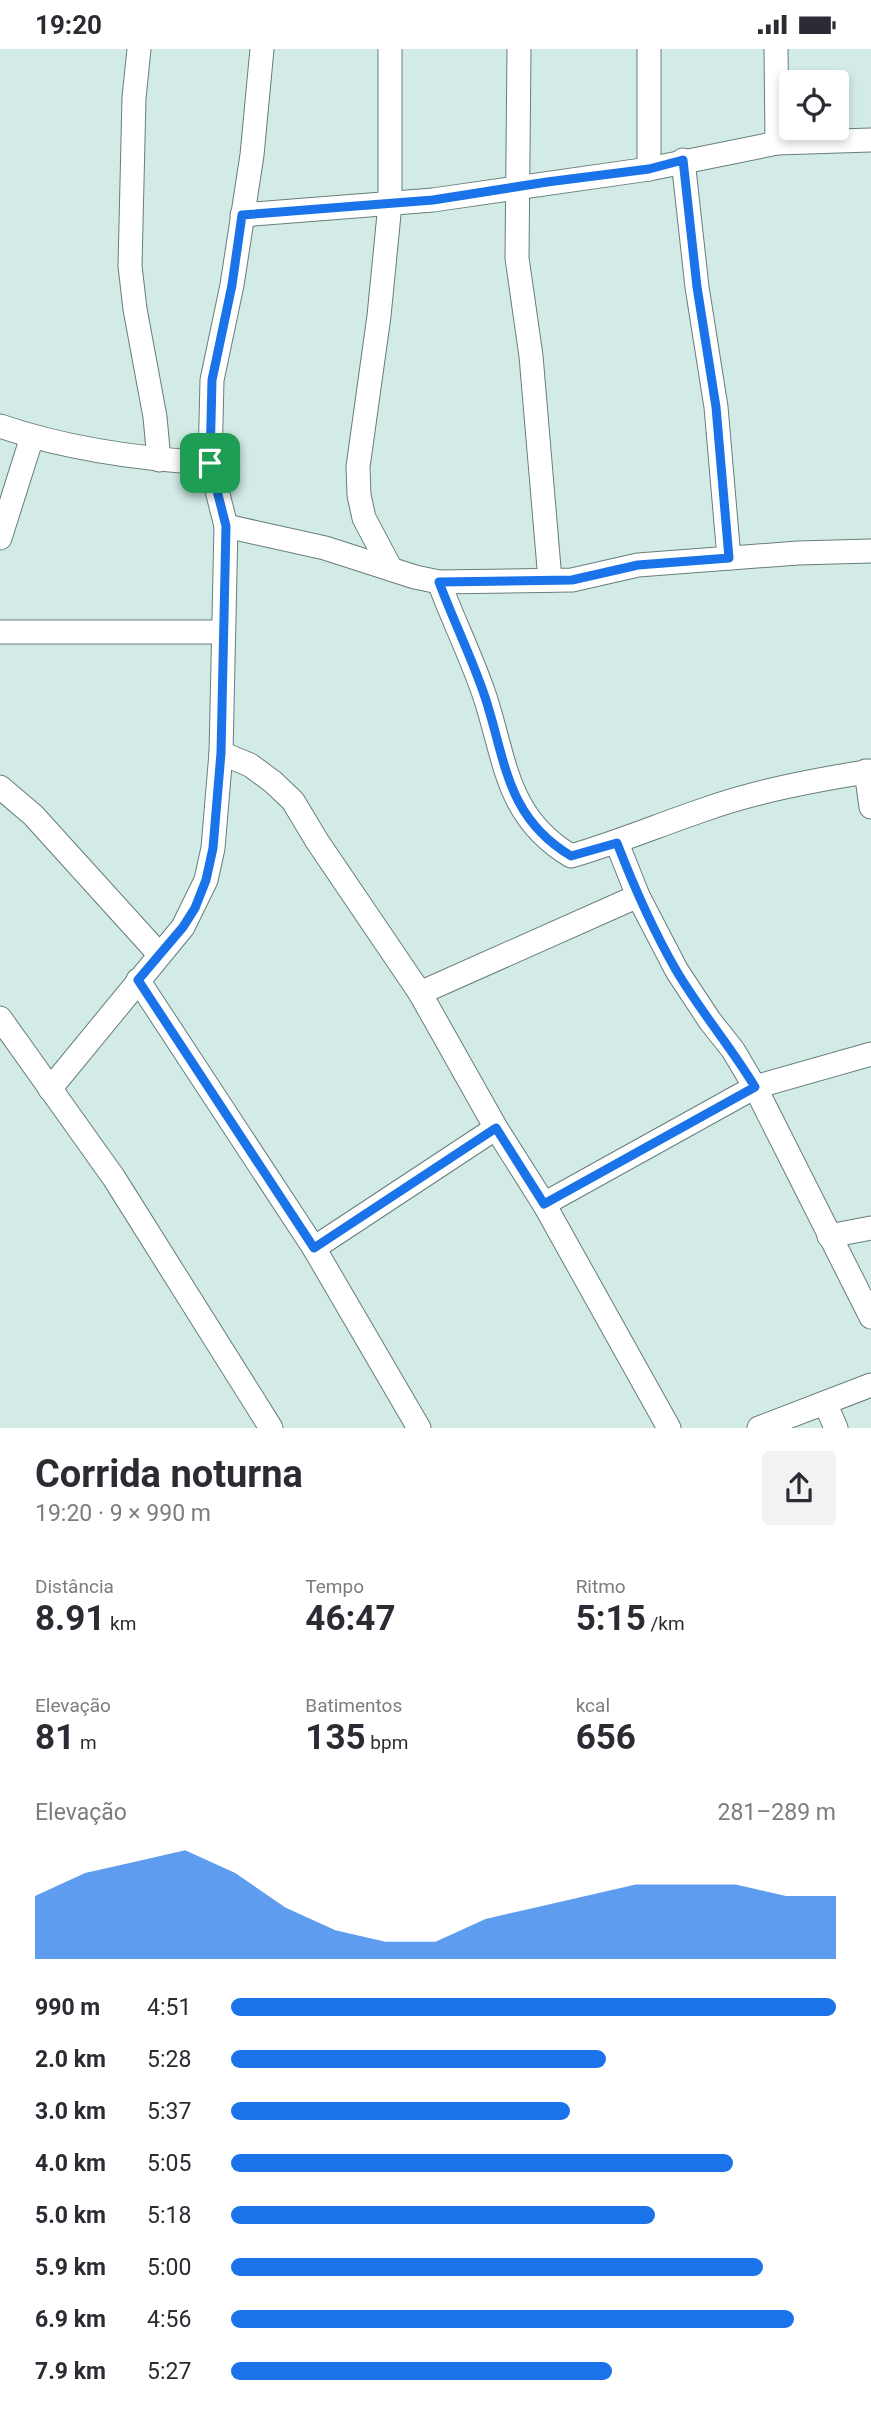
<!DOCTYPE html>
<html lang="pt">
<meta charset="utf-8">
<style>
:root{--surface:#fff;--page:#f2f2f3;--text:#2b2b33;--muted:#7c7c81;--accent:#1a73e8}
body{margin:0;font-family:Roboto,sans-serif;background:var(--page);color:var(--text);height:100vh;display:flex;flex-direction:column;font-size:26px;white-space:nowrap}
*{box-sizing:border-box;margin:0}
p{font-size:23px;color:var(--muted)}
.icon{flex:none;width:38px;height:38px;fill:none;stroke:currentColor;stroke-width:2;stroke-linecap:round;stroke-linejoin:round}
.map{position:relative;height:1379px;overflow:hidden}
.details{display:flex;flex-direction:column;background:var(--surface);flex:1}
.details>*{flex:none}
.controls{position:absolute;left:779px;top:21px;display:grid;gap:14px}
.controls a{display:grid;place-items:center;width:70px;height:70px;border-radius:7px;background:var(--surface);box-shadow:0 4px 10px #0003;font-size:35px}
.pin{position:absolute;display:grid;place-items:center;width:60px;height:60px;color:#fff;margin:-30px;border-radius:14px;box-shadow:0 4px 10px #0006}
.round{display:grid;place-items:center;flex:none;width:74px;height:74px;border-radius:7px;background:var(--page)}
.overview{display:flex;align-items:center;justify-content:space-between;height:119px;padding:0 35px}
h1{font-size:38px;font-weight:700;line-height:52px}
.metrics{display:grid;grid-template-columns:repeat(3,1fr);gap:10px;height:119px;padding:7px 35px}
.metrics div{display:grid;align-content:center}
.metrics b{font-size:35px;font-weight:700}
.metrics small{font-size:19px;font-weight:400}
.metrics p{font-size:19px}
.chart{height:196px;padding:14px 35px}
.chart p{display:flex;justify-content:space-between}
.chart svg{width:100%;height:126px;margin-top:7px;fill:var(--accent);opacity:.7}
ul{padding:0 35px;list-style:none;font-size:23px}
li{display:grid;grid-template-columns:112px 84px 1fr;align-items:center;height:52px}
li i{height:18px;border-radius:9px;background:var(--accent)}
.status{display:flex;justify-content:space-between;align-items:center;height:49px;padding:0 35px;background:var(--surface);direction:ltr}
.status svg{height:19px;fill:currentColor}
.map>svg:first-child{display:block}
</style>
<div class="status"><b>19:20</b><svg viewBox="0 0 49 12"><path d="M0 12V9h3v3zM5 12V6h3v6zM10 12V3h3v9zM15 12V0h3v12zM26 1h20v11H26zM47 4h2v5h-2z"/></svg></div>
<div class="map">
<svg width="871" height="1379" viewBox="0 0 871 1379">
<rect width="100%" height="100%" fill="#d2ebe6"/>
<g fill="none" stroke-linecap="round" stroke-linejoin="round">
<defs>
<g id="minor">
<path d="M139 0 134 49 130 217 135 260 155 368 159 411"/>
<path d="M390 0V155L379 267 358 418 359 446 364 469 391 520"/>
<path d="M519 0 517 209 531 307 550 531"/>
<path d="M776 0 777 94"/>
<path d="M683 111 697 238 716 358 729 509"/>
<path d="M649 120V0"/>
<path d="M242 166 433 151 649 120 777 94 871 91"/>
<path d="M0 377C67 400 139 410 210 414L226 477 221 704 213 799 206 831 183 878 50 1040"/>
<path d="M210 414 212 331 232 236 252 106 262 0"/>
<path d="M226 477 325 499 415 528 439 533 572 531 638 516 798 504 871 502"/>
<path d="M0 489 32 388"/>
<path d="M439 533C453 571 472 609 485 648 506 712 506 768 571 807 616 794 659 776 703 761 756 742 815 731 871 722"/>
<path d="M0 583H223"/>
<path d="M221 704 250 716 273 733 293 752 317 792 420 944 496 1079 544 1155 669 1379"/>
<path d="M866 722 871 758"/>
<path d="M0 738 33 766 159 905"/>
<path d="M617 794 638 847 677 922 710 972 733 1001 755 1038 871 1268"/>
<path d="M138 931 314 1199 419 1379"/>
<path d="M420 944 638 847"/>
<path d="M0 969 114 1129 271 1379"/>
<path d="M544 1155 755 1038 871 1005"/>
<path d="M829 1187 871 1179"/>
<path d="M314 1199 496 1079"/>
<path d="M825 1354 836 1379"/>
<path d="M759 1379 871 1336"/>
</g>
</defs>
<use href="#minor" stroke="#677e79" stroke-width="25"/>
<use href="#minor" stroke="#fff" stroke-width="23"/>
</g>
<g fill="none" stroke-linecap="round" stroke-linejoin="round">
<defs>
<path id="route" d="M683 111 697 238 716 358 729 509 638 516 572 531 439 533C453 571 472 609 485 648 506 712 506 768 571 807L617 794C634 838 653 881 676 921 700 962 731 998 755 1038L544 1155 496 1079 314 1199 138 931 183 878 195 859 206 831 213 799 221 704 226 477 210 414 212 331 232 236 242 166 433 151 547 133 649 120Z"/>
</defs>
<use href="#route" stroke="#fff" stroke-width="14"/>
<use href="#route" stroke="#1a73e8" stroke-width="9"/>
</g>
</svg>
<div class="controls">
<a><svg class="icon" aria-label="locate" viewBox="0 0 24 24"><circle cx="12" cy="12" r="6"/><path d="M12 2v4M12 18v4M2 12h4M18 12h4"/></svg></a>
</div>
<div class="pin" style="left:210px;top:414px;background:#1e9e55"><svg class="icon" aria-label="arrive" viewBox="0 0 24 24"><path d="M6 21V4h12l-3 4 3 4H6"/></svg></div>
</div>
<section class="details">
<div class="overview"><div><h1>Corrida noturna</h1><p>19:20 · 9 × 990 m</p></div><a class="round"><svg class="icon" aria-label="share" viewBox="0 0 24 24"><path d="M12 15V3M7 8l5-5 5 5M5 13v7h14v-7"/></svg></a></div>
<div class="metrics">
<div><p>Distância</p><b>8.91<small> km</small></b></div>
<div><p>Tempo</p><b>46:47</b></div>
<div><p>Ritmo</p><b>5:15<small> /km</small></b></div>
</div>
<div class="metrics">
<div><p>Elevação</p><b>81<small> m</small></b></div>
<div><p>Batimentos</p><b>135<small> bpm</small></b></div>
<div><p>kcal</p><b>656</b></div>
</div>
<div class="chart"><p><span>Elevação</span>281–289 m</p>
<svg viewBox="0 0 160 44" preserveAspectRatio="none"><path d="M0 44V22L10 14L20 10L30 6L40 14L50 26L60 34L70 38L80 38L90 30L100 26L110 22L120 18L130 18L140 18L150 22L160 22V44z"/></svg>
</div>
<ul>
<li><b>990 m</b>4:51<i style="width:100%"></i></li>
<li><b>2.0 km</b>5:28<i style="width:62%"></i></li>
<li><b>3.0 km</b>5:37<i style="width:56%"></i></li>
<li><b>4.0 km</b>5:05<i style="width:83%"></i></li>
<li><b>5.0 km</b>5:18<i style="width:70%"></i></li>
<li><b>5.9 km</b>5:00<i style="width:88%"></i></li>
<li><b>6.9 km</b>4:56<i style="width:93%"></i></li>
<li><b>7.9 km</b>5:27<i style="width:63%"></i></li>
</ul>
</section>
